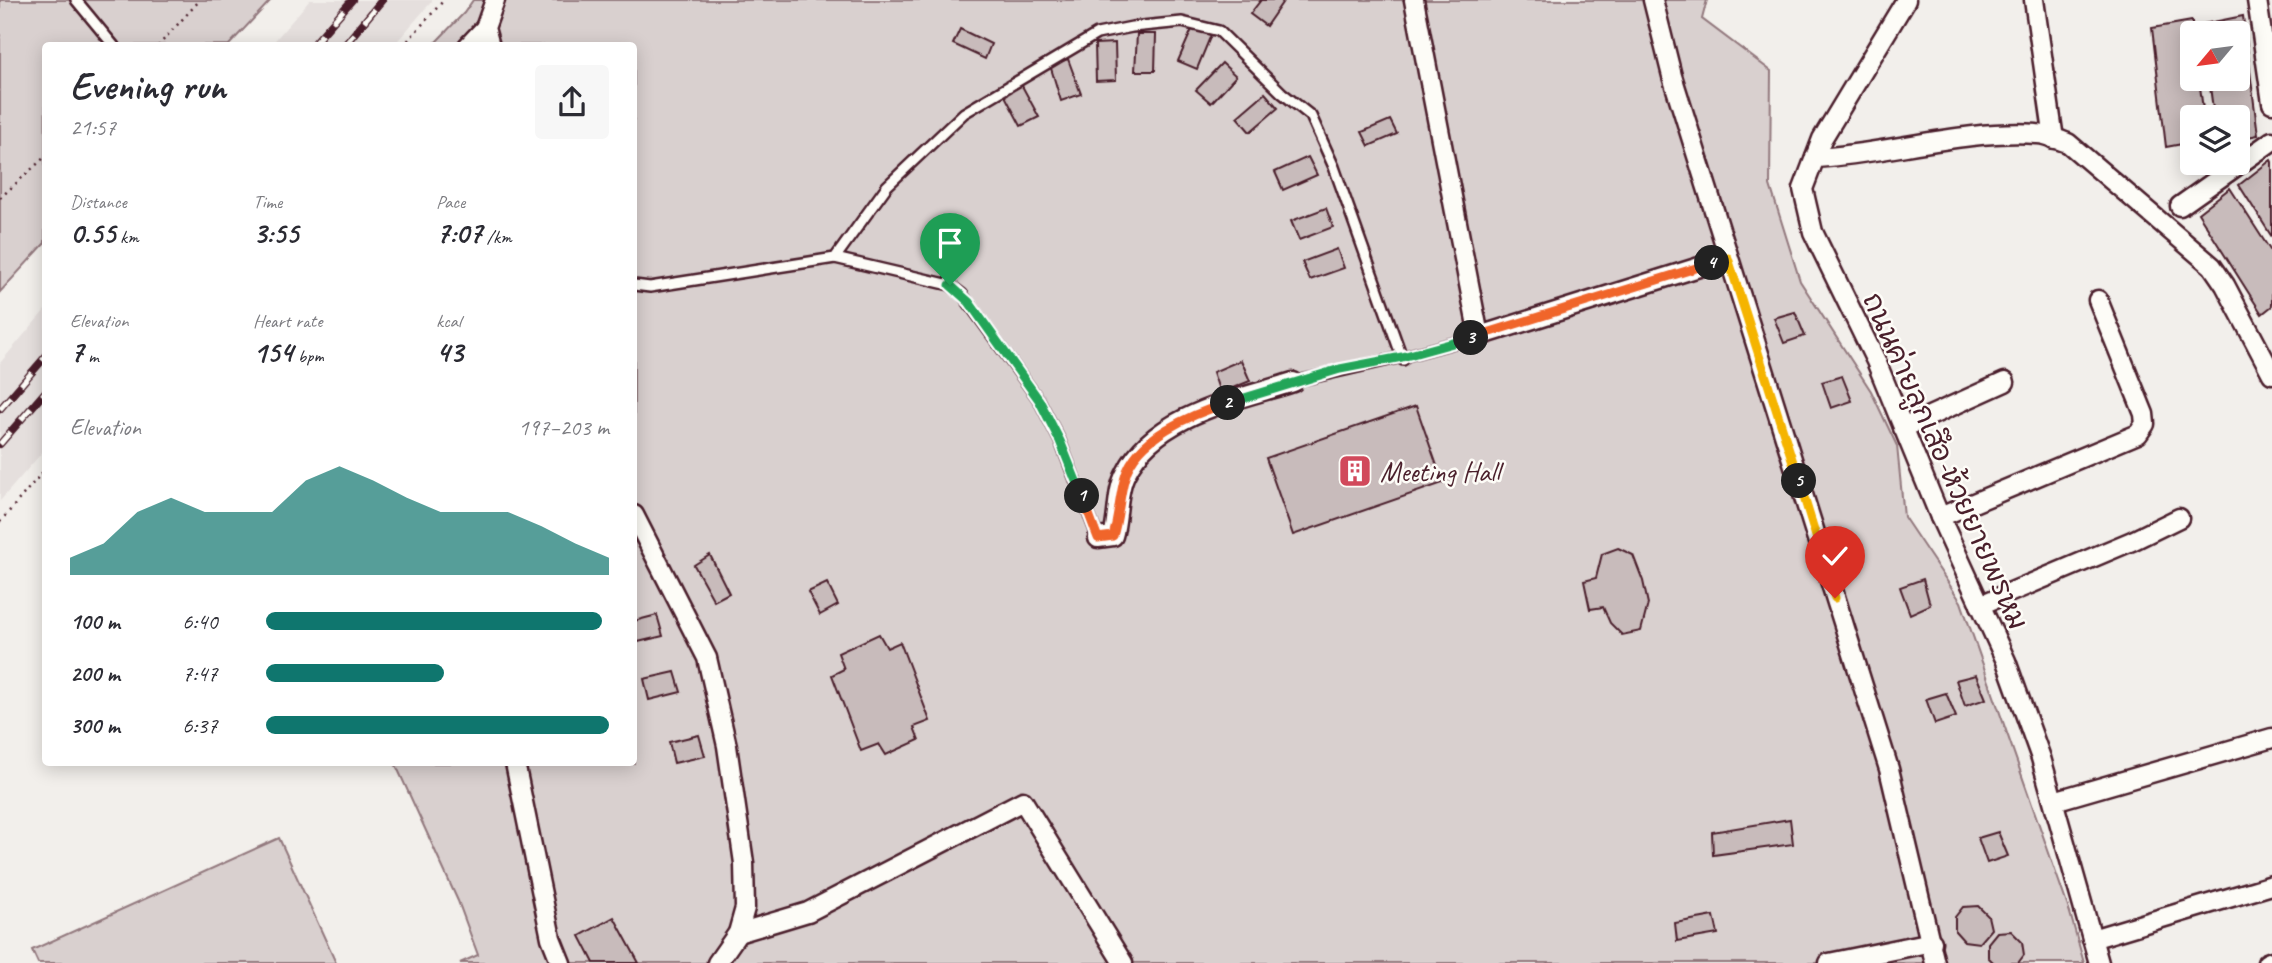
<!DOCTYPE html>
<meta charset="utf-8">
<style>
:root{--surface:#fff;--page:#f7f7f7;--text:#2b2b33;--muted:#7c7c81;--accent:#0f766e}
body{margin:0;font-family:Caveat,"Playpen Sans Thai",sans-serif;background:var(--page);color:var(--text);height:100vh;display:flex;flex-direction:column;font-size:26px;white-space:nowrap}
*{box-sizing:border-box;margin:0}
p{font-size:23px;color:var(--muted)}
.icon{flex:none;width:38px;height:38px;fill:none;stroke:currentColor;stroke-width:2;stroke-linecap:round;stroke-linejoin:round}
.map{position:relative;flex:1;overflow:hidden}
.sheet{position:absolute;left:42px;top:42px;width:595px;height:724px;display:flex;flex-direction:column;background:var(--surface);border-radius:7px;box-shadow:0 4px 18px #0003}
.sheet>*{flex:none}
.needle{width:46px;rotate:241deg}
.tools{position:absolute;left:2180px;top:21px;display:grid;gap:14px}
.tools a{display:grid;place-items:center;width:70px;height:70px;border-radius:7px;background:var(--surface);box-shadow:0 4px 18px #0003;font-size:35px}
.pin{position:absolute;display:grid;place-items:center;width:60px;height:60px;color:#fff;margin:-72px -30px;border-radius:50% 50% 50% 0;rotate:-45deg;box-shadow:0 0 7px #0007}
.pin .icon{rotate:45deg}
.km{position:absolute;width:35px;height:35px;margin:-18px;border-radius:50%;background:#222;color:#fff;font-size:19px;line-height:35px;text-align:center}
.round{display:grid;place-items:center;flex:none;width:74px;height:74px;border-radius:7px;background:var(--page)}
.overview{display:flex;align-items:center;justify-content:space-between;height:119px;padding:0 28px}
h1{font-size:38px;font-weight:800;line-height:52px}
.figures{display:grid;grid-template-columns:repeat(3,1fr);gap:10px;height:119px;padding:7px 28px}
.figures div{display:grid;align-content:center}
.figures b{font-size:30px;font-weight:800}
.figures small{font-size:19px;font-weight:400}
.figures p{font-size:19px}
.chart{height:196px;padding:14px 28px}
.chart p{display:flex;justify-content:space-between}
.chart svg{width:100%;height:126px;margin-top:7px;fill:var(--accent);opacity:.7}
ul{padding:0 28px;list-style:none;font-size:23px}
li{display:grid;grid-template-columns:112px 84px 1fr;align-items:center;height:52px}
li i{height:18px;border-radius:9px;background:var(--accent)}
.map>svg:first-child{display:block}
</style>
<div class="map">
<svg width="2272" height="963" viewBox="0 0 2272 963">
<rect width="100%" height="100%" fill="#f2efeb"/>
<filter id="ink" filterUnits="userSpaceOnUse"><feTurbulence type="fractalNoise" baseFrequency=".0143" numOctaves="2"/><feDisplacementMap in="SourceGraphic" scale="14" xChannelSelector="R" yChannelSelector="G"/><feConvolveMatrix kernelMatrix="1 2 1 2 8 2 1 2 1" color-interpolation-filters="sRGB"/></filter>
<g filter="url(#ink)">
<g fill="#e5dfdd">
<path d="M310 0H433L394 45H271Z"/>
<path d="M45 310V449L0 501V363Z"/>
</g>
<g fill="#d9d0cf" stroke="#92787d" stroke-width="2">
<path d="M0 0H271L229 45 46 46 45 243 0 292Z"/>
<path d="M473 0H1707L1702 19 1771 71 1770 185 1800 281 1871 391 1897 446 1904 517 1961 602 2070 913 2084 963H460L478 955 458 901 395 763H634V46L433 45 464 13Z"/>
<path d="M279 838 336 963H38L32 950Z"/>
</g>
<g fill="#c8bbbb" stroke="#4a1f2b" stroke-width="2">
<path d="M1261 0H1284L1266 26 1250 14Z"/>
<path d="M2243 16 2258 135 2238 139V117H2214L2209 79H2238V33H2204L2203 24Z"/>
<path d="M2192 21 2193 79H2199L2204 117H2193V142L2166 147 2152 28Z"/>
<path d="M1193 27 1211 35 1197 69 1178 61Z"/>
<path d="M960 29 991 44 985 59 953 44Z"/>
<path d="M1137 34H1156L1155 71H1135Z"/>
<path d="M1115 43 1116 80 1096 81 1095 44Z"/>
<path d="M1068 59 1081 94 1061 101 1050 65Z"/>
<path d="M1222 63 1236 76 1211 103 1196 90Z"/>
<path d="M1021 84 1039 117 1021 126 1004 94Z"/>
<path d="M1265 93 1278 108 1250 132 1237 117Z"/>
<path d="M1390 120 1397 134 1369 146 1362 132Z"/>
<path d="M1308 157 1317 175 1283 190 1275 172Z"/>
<path d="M2271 160 2272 162V237L2239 185Z"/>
<path d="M2230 188 2272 253V306L2262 314 2198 213Z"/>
<path d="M1326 208 1333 227 1299 240 1291 221Z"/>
<path d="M1337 249 1344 268 1310 280 1302 262Z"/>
<path d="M1795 312 1805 336 1784 343 1774 318Z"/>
<path d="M1241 360 1250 381 1220 393 1213 372Z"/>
<path d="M1842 376 1852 401 1831 408 1822 382Z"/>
<path d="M1416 406 1443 483 1293 535 1266 458Z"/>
<path d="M1618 548 1633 555 1643 581 1648 604 1641 631 1622 635 1610 623 1603 607 1590 609 1584 581 1596 578 1602 554Z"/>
<path d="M710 555 729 593 714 601 694 565Z"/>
<path d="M1923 579 1930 605 1910 614 1900 587Z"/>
<path d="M827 583 838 605 820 615 808 592Z"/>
<path d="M657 615 663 636 634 643V621Z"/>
<path d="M879 634 887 648 900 642 930 721 914 727 919 740 886 755 879 744 861 751 832 675 844 669 838 653Z"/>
<path d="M675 672 681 692 649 700 644 679Z"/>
<path d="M1976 675 1986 699 1965 706 1956 680Z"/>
<path d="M1946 693 1956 717 1935 724 1926 699Z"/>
<path d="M699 735 705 756 674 763 669 742Z"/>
<path d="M1790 819 1793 844 1713 855 1712 832Z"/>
<path d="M1998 832 2008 856 1987 863 1978 838Z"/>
<path d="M1978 906 1988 916 1991 929 1979 943 1964 941 1955 931V917L1963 907Z"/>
<path d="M1714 916 1718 934 1677 941 1675 923Z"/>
<path d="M614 917 639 963H594L580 936Z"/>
<path d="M2011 931 2022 942 2024 955 2018 963H1994L1988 957V943L1997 932Z"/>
</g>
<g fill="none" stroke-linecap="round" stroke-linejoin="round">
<defs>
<g id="lane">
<path d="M76 0 114 46"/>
<path d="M835 258 950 285 962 294 1039 400 1060 441 1098 538"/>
<path d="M634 285 650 287 835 258 887 186 964 113 1097 34 1132 27 1182 22 1219 31 1282 93 1311 116 1334 167 1403 360"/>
<path d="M1293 382 1402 357 1479 336"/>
</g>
<g id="street">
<path d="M1414 0 1479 336 1728 258"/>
<path d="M1653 0 1672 76 1889 769 1935 963"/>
<path d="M1906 0 1822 139 1803 189 1813 232 1876 361 1940 517 2006 661 2041 758 2099 963"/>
<path d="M2034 0 2054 139"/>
<path d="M2257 0 2272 103"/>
<path d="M468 46 485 28"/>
<path d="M490 46 485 28 495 0"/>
<path d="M1815 158C1888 154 1963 129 2037 134 2047 134 2058 140 2068 143L2212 266 2225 285 2272 374"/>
<path d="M2180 206 2272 141"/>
<path d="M1903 428 2005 382"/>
<path d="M634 515 707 658 727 746 744 863 745 908 738 933 717 963"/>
<path d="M1940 517 2138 434 2145 424 2144 414 2098 300"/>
<path d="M1098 538 1113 536C1119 516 1116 491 1126 473 1155 414 1237 400 1293 382"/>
<path d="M1980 605 2132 541 2179 518"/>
<path d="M515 763 551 938 561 963"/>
<path d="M2054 801 2272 738"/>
<path d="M738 933 808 912 1023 801 1123 963"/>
<path d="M2092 939 2272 885"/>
<path d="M1829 963 1932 942"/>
<path d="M2267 963 2272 961"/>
</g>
</defs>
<use href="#lane" stroke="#4a1f2b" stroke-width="14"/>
<use href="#street" stroke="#4a1f2b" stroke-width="23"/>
<g stroke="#4a1f2b" stroke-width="2.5" stroke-dasharray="2 5" stroke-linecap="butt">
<path d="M158 46 200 0"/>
<path d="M403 46 444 0"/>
<path d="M0 198 46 156"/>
<path d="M0 522 46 468"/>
</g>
<use href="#lane" stroke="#fdfcf7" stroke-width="9"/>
<use href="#street" stroke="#fdfcf7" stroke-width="18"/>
<defs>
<g id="rail">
<path d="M312 46 352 0"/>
<path d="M344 46 382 0"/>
<path d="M0 409 46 356"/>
<path d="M0 444 46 391"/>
</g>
</defs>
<use href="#rail" stroke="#4a1f2b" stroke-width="8"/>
<use href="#rail" stroke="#fdfcf7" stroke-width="5" stroke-dasharray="16" stroke-linecap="butt"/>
</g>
</g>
<g fill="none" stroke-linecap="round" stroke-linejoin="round" filter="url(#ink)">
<defs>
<path id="split-1" d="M950 285 969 302 1039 400 1060 441 1082 496"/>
<path id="split-2" d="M1082 496 1098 538 1113 536C1119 517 1119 497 1125 477 1136 437 1192 414 1228 403"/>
<path id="split-3" d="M1228 403 1340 369 1402 357 1471 338"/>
<path id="split-4" d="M1471 338 1712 263"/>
<path id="split-5" d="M1712 263 1728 258 1799 481"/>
<path id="split-6" d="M1799 481 1835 598"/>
</defs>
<use href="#split-1" stroke="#fff" stroke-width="14"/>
<use href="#split-2" stroke="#fff" stroke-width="14"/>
<use href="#split-3" stroke="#fff" stroke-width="14"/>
<use href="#split-4" stroke="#fff" stroke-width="14"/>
<use href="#split-5" stroke="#fff" stroke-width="14"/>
<use href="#split-6" stroke="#fff" stroke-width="14"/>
<use href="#split-1" stroke="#22a559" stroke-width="9"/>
<use href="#split-2" stroke="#f0652b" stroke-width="9"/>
<use href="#split-3" stroke="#22a559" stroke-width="9"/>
<use href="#split-4" stroke="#f0652b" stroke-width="9"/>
<use href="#split-5" stroke="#f5b400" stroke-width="9"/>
<use href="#split-6" stroke="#f5b400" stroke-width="9"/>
</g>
<defs>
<symbol id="building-square" viewBox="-11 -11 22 22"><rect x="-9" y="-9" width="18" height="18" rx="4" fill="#d1495b" stroke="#fdfcf7"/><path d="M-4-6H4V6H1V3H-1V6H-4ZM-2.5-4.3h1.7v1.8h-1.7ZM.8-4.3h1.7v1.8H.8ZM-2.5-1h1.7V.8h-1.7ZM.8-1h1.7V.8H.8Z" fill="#fff"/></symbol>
</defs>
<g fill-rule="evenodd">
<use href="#building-square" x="1336" y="452" width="38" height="38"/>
</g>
<g text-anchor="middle" stroke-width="5" stroke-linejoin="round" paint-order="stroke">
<g font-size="28" fill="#4a1f2b" stroke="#fdfcf7">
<text transform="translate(1946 461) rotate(66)" y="10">ถนนค่ายลูกเสึอ-ห้วยยายพรหม</text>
</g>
<g font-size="28" fill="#4a1f2b" stroke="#fdfcf7" text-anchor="start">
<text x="1380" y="481">Meeting Hall</text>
</g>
</g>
</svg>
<div class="tools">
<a><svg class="needle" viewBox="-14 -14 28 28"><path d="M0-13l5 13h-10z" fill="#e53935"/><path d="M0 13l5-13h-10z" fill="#7c7c81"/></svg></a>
<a><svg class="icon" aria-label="layers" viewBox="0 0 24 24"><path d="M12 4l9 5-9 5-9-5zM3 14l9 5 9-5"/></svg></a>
</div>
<div class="pin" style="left:950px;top:285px;background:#1e9e55"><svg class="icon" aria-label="arrive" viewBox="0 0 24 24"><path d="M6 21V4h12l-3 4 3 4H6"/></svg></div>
<div class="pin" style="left:1835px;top:598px;background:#d93025"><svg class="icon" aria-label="check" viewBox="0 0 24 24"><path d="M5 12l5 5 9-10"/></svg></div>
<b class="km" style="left:1082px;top:496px">1</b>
<b class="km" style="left:1228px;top:403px">2</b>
<b class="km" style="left:1471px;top:338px">3</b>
<b class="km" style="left:1712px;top:263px">4</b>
<b class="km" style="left:1799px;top:481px">5</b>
<section class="sheet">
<div class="overview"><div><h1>Evening run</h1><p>21:57</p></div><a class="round"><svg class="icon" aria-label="share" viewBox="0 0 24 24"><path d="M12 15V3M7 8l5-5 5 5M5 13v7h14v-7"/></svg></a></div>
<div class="figures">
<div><p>Distance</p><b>0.55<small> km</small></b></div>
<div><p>Time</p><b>3:55</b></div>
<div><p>Pace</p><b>7:07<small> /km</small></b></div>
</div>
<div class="figures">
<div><p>Elevation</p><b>7<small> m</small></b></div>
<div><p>Heart rate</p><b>154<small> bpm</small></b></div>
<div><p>kcal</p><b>43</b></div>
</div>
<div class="chart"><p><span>Elevation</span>197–203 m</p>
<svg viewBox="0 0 160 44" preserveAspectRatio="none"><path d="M0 44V38L10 33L20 22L30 17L40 22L50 22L60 22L70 11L80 6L90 11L100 17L110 22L120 22L130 22L140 27L150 33L160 38V44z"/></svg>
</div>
<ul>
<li><b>100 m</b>6:40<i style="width:98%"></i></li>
<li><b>200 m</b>7:47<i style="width:52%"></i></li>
<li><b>300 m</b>6:37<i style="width:100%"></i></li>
</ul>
</section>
</div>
